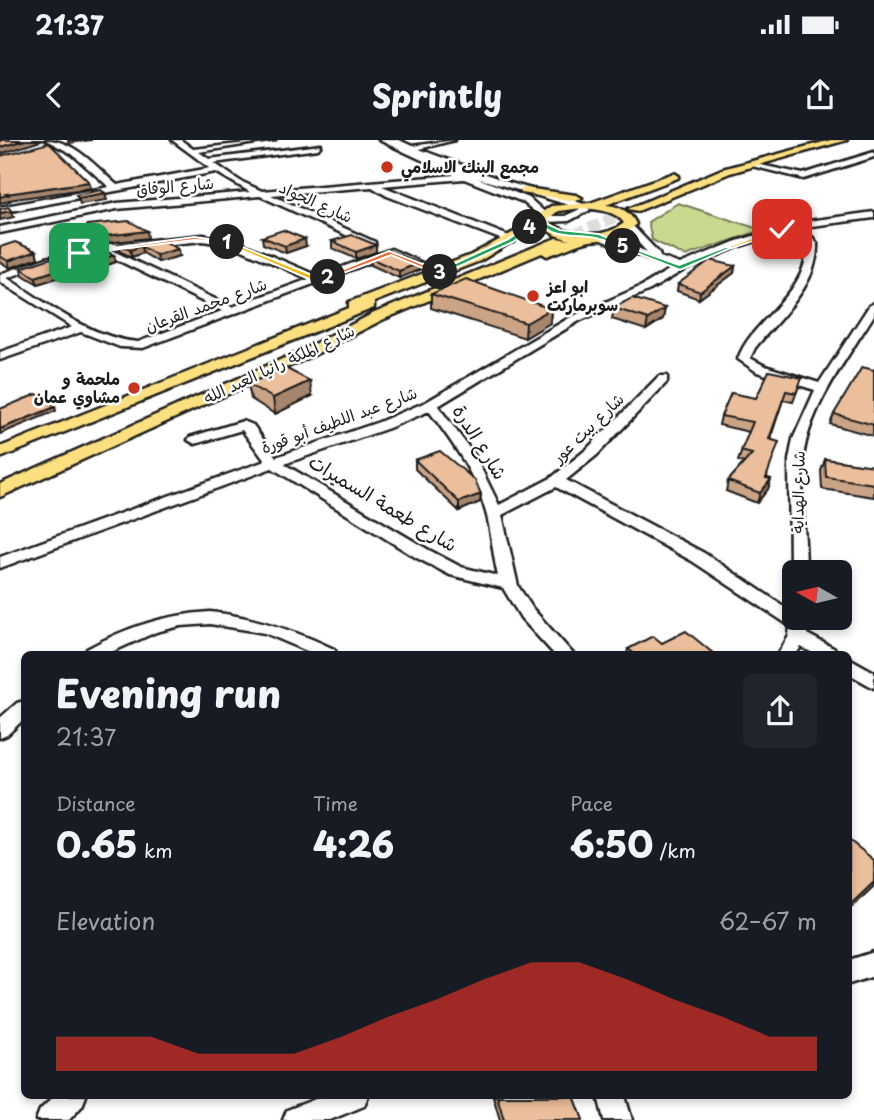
<!DOCTYPE html>
<meta charset="utf-8">
<style>
:root{--surface:#171b24;--page:#20242c;--text:#f1f3f6;--muted:#9ea1a6;--accent:#d93025}
body{margin:0;font-family:"Playpen Sans","Playpen Sans Arabic",sans-serif;background:var(--page);color:var(--text);height:100vh;display:flex;flex-direction:column;font-size:26px;white-space:nowrap}
*{box-sizing:border-box;margin:0}
p{font-size:23px;color:var(--muted)}
.icon{flex:none;width:38px;height:38px;fill:none;stroke:currentColor;stroke-width:2;stroke-linecap:round;stroke-linejoin:round}
.map{position:relative;flex:1;overflow:hidden}
.details{position:absolute;left:21px;top:511px;width:831px;height:448px;display:flex;flex-direction:column;background:var(--surface);border-radius:10px;box-shadow:0 4px 10px #0003}
.details>*{flex:none}
.needle{width:46px;rotate:278deg}
.fabs{position:absolute;left:782px;top:420px;display:grid;gap:14px}
.fabs a{display:grid;place-items:center;width:70px;height:70px;border-radius:10px;background:var(--surface);box-shadow:0 4px 10px #0003;font-size:35px}
.pin{position:absolute;display:grid;place-items:center;width:60px;height:60px;color:#fff;margin:-30px;border-radius:14px;box-shadow:0 4px 10px #0006}
.km{position:absolute;width:35px;height:35px;margin:-18px;border-radius:50%;background:#222;color:#fff;font-size:19px;line-height:35px;text-align:center}
.round{display:grid;place-items:center;flex:none;width:74px;height:74px;border-radius:10px;background:var(--page)}
.summary{display:flex;align-items:center;justify-content:space-between;height:119px;padding:0 35px}
h1{font-size:38px;font-weight:800;line-height:52px}
.stats{display:grid;grid-template-columns:repeat(3,1fr);gap:10px;height:119px;padding:7px 35px}
.stats div{display:grid;align-content:center}
.stats b{font-size:35px;font-weight:800}
.stats small{font-size:19px;font-weight:400}
.stats p{font-size:19px}
.chart{height:196px;padding:14px 35px}
.chart p{display:flex;justify-content:space-between}
.chart svg{width:100%;height:126px;margin-top:7px;fill:var(--accent);opacity:.7}
.status{display:flex;justify-content:space-between;align-items:center;height:49px;padding:0 35px;background:var(--surface);direction:ltr}
.status svg{height:19px;fill:currentColor}
header{display:flex;justify-content:space-between;align-items:center;height:91px;padding:0 35px;background:var(--surface);font-size:32px;font-weight:800}
.map>svg:first-child{display:block}
</style>
<div class="status"><b>21:37</b><svg viewBox="0 0 49 12"><path d="M0 12V9h3v3zM5 12V6h3v6zM10 12V3h3v9zM15 12V0h3v12zM26 1h20v11H26zM47 4h2v5h-2z"/></svg></div>
<header><svg class="icon" aria-label="back" viewBox="0 0 24 24"><path d="M15 5l-7 7 7 7"/></svg>Sprintly<svg class="icon" aria-label="share" viewBox="0 0 24 24"><path d="M12 15V3M7 8l5-5 5 5M5 13v7h14v-7"/></svg></header>
<div class="map">
<svg width="874" height="980" viewBox="0 0 874 980">
<rect width="100%" height="100%" fill="#fff"/>
<filter id="ink" filterUnits="userSpaceOnUse"><feTurbulence type="fractalNoise" baseFrequency=".0143" numOctaves="2"/><feDisplacementMap in="SourceGraphic" scale="14" xChannelSelector="R" yChannelSelector="G"/><feConvolveMatrix kernelMatrix="1 2 1 2 8 2 1 2 1" color-interpolation-filters="sRGB"/></filter>
<g filter="url(#ink)">
<path fill="#c9da8e" stroke="#727b55" stroke-width="2" d="M678 63 762 90 685 116 652 100 648 82Z"/>
<g fill="none" stroke-linecap="round" stroke-linejoin="round">
<path stroke="#ddd" stroke-width="11" stroke-dasharray="11 5" stroke-linecap="butt" d="M560 101 634 69"/>
<defs>
<g id="minor">
<path d="M46 0C75 0 97 28 117 45L210 28 172 0H181L193 9 275 0 199 12 209 19 321 5 318 9 214 23 240 41 262 51 454 35 379 0H399L412 6 455 0 419 9 510 43 581 63 590 70 569 81 547 82 523 62 464 39 382 46 514 98V102H508L387 56 372 47 271 55 375 102V106L372 107 260 56 117 69 0 93V87L117 63 250 52 216 32 0 73V67L109 47 72 14ZM477 38 569 65 580 69 565 76H549L529 58Z"/>
<path d="M874 12V17L804 39 752 26 756 24 803 34Z"/>
<path d="M874 72V78L804 87 817 103C819 145 779 178 755 208L750 218 765 226 819 243 869 166 874 163V175C848 217 808 269 803 319 800 356 806 395 806 432H794V436L790 432 789 320 793 299 815 250 757 232 738 219C751 179 809 156 807 103L795 89 740 106 684 130 650 150 579 181 438 266 475 316 499 365 551 338 587 309 659 236H667V242L597 315 566 340 704 413 794 473V478H807V494L835 509 838 514H815L801 507 796 514H778L789 496 790 486 692 421 556 347 502 375 518 446 533 469 573 514H554L521 478 503 448 450 435 415 417 272 328 0 428V417L265 321 242 290 195 304 188 300 190 297 243 281 253 285 276 317 379 282 426 262 571 177 642 146 672 128 596 98V94H602L647 112 623 86 631 84 659 113 660 117 680 124 734 102 794 83ZM429 271C453 303 477 336 487 376 492 396 493 416 498 436L461 427 427 409 284 324 389 288Z"/>
<path d="M203 95 239 102 318 136 391 109 445 133 436 135 393 114 143 208 120 207 81 192 0 220V212L72 187 0 142V134L46 118 100 105ZM203 101 233 106 309 139 232 167 111 110ZM99 111 222 171 138 202C90 198 47 163 7 138L53 122Z"/>
<path d="M210 472C255 477 294 490 334 509L337 514H314L265 493 210 484 181 486 156 492 107 514H84L87 509C127 487 164 475 210 472Z"/>
<path d="M849 518 874 532V548L849 534Z"/>
<path d="M24 561V579L7 595 0 598V578L17 563Z"/>
<path d="M874 812V836L849 844V820Z"/>
<path d="M54 956H86L82 966 69 980H36L40 970Z"/>
<path d="M323 956H368L364 966 330 980H283L287 970Z"/>
<path d="M598 956H625L632 980H604Z"/>
</g>
<g id="major">
<path d="M831 0H847L730 33 638 71 628 69 722 29Z"/>
<path d="M674 33 679 36 678 38 606 65C619 66 630 71 636 84 623 99 608 99 590 101 575 104 561 112 547 116L542 113 382 180 310 217 0 357V344L300 211 372 174 556 98 570 100 555 95 539 85 480 121 374 162V168L0 318V307L349 168V162L471 115 516 91 551 66 590 63ZM583 68C598 70 615 70 624 83 603 100 567 97 547 80L558 71Z"/>
<path d="M525 48 576 55 582 58 576 61 521 53V49Z"/>
</g>
</defs>
<use href="#minor" stroke="#1c1c1c" stroke-width="5"/>
<use href="#major" stroke="#1c1c1c" stroke-width="5"/>
<use href="#minor" fill="#fff" fill-rule="evenodd"/>
<use href="#major" fill="#fce080" fill-rule="evenodd"/>
</g>
<g fill="#cba486" stroke="#1c1c1c" stroke-width="2">
<path d="M262 97 306 106 286 113 263 104Z"/>
<path d="M164 101 180 116 158 122 143 113 132 117 121 112 119 105Z"/>
<path d="M332 101 376 112 356 119 332 108Z"/>
<path d="M0 107 36 111 38 118 10 128 0 122Z"/>
<path d="M75 112 116 122 95 129 77 119Z"/>
<path d="M370 118 419 123V130L399 138 371 125Z"/>
<path d="M735 126 734 133 699 159 677 151 678 144Z"/>
<path d="M21 128 72 133 38 144 23 135Z"/>
<path d="M431 154 551 169 550 183 525 198 431 168Z"/>
<path d="M614 168H665L663 179 646 190 612 179Z"/>
<path d="M874 230 873 296 830 284 834 274Z"/>
<path d="M802 238 793 262 783 260 770 300 767 338 771 339 768 349 757 363 726 351 728 341 744 323 738 321 749 292 719 285 721 276 756 258Z"/>
<path d="M248 244 312 256 275 274 251 259Z"/>
<path d="M825 319 874 326V357L822 349 821 331Z"/>
<path d="M415 320 481 354 480 362 459 371 415 329Z"/>
<path d="M662 503 714 514H627L628 509Z"/>
<path d="M493 956H574L583 980H500Z"/>
</g>
<g fill="#a5866d" stroke="#1c1c1c" stroke-width="2">
<path d="M25 0H44L0 14V7Z"/>
<path d="M68 0H92L69 3Z"/>
<path d="M89 42 91 48 9 60 10 61 0 63V57L6 54Z"/>
<path d="M105 53 107 60 80 64 78 58Z"/>
<path d="M12 71 14 77 0 80V73Z"/>
<path d="M147 91 148 98 91 105 89 98Z"/>
<path d="M305 99 306 106 286 113 285 106Z"/>
<path d="M376 105V112L356 119V112Z"/>
<path d="M141 106 143 113 132 117 130 110Z"/>
<path d="M178 109 180 116 158 122 156 115Z"/>
<path d="M36 111 38 118 10 128 8 121Z"/>
<path d="M114 115 116 122 95 129 94 122Z"/>
<path d="M419 123V130L399 138V131Z"/>
<path d="M70 126 72 133 38 144 35 137Z"/>
<path d="M735 126 734 133 699 159 700 152Z"/>
<path d="M665 168 663 179 646 190 648 179Z"/>
<path d="M551 169 550 183 525 198 526 183Z"/>
<path d="M310 241 312 256 275 274 273 258Z"/>
<path d="M55 267 56 271 0 294V289Z"/>
<path d="M771 339 768 349 757 363 760 353Z"/>
<path d="M481 354 480 362 459 371V362Z"/>
<path d="M874 742V746L849 770V766Z"/>
</g>
<g fill="#ecbf9c" stroke="#1c1c1c" stroke-width="2">
<path d="M0 0H25L0 7Z"/>
<path d="M49 3 89 42 6 54 8 55 0 57V16Z"/>
<path d="M101 50 105 53 78 58 76 55Z"/>
<path d="M8 67 12 71 0 73V69Z"/>
<path d="M129 81 147 91 89 98 87 85Z"/>
<path d="M283 90 305 99 285 106 262 97Z"/>
<path d="M352 95 376 105 356 112 332 101Z"/>
<path d="M164 101 178 109 156 115 141 106 130 110 119 105Z"/>
<path d="M15 102 36 111 8 121 0 116V107Z"/>
<path d="M97 107 114 115 94 122 75 112Z"/>
<path d="M390 111 419 123 399 131 370 118Z"/>
<path d="M51 118 70 126 35 137 21 128Z"/>
<path d="M710 120 735 126 700 152 678 144Z"/>
<path d="M466 139 551 169 526 183 431 154Z"/>
<path d="M632 158 665 168 648 179 614 168Z"/>
<path d="M862 227 874 230V285L834 274Z"/>
<path d="M285 228 310 241 273 258 248 244Z"/>
<path d="M769 231 802 238 796 253 786 251 769 299 779 302 766 338 771 339 760 353 728 341 752 314 741 311 753 282 721 276 731 253 756 258Z"/>
<path d="M37 254 55 267 0 289V269Z"/>
<path d="M440 311 475 340 481 354 459 362 415 320Z"/>
<path d="M825 319 874 326V344L826 337Z"/>
<path d="M686 491 714 514H635L628 509 653 496 662 503Z"/>
<path d="M849 700 874 720V742L849 766Z"/>
<path d="M497 956H574L583 980H504Z"/>
</g>
</g>
<path fill="#f0652b" stroke="#fff" stroke-width="2" d="M194 97 230 102 194 100 79 114 76 113Z"/>
<path fill="#f5b400" stroke="#fff" stroke-width="2" d="M225 100 319 138 328 135 331 137 316 142 225 103Z"/>
<path fill="#f0652b" stroke="#fff" stroke-width="2" d="M389 111 443 132 437 134 391 115 330 138 324 137Z"/>
<path fill="#22a559" stroke="#fff" stroke-width="2" d="M528 86 533 87 513 102 442 134 436 132 508 99Z"/>
<path fill="#22a559" stroke="#fff" stroke-width="2" d="M541 76 547 84 560 90 599 94 626 106C617 108 609 101 599 99 581 93 551 101 540 82L528 89Z"/>
<path fill="#22a559" stroke="#fff" stroke-width="2" d="M621 104 679 125 728 106 733 107 680 130 621 107Z"/>
<path fill="#f5b400" stroke="#fff" stroke-width="2" d="M782 88 784 91 732 108 727 107Z"/>
<g fill="#c8321e" stroke="#fff" stroke-width="2.5">
<circle cx="387" cy="27" r="7"/>
<circle cx="533" cy="156" r="7"/>
<circle cx="134" cy="248" r="7"/>
</g>
<g text-anchor="middle" stroke-width="5" stroke-linejoin="round" paint-order="stroke">
<g font-size="16" font-weight="bold" fill="#1c1c1c" stroke="#fff" text-anchor="start">
<text x="401" y="33">مجمع البنك الاسلامي</text>
<text x="547" y="153">ابو اعز<tspan x="547" dy="18">سوبرماركت</tspan></text>
<text x="120" y="245" text-anchor="end">ملحمة و<tspan x="120" dy="18">مشاوي عمان</tspan></text>
</g>
<g font-size="16" fill="#1c1c1c" stroke="#fff">
<text transform="translate(175 46) rotate(-5)" y="6">شارع الوفاق</text>
<text transform="translate(316 62) rotate(24)" y="6">شارع الجواد</text>
<text transform="translate(206 165) rotate(-20)" y="6">شارع محمد القرعان</text>
<text transform="translate(279 224) rotate(-25)" y="6">شارع الملكة رانيا العبد الله</text>
<text transform="translate(339 280) rotate(-20)" y="6">شارع عبد اللطيف أبو قورة</text>
<text transform="translate(588 288) rotate(-44)" y="6">شارع بيت عور</text>
<text transform="translate(798 352) rotate(-89)" y="6">شارع الهداية</text>
</g>
<g font-size="19" fill="#1c1c1c" stroke="#fff">
<text transform="translate(480 302) rotate(58)" y="7">شارع الدرة</text>
<text transform="translate(383 363) rotate(31)" y="7">شارع طعمة السميرات</text>
</g>
</g>
</svg>
<div class="fabs">
<a><svg class="needle" viewBox="-14 -14 28 28"><path d="M0-13l5 13h-10z" fill="#e53935"/><path d="M0 13l5-13h-10z" fill="#9ea1a6"/></svg></a>
</div>
<div class="pin" style="left:79px;top:113px;background:#1e9e55"><svg class="icon" aria-label="arrive" viewBox="0 0 24 24"><path d="M6 21V4h12l-3 4 3 4H6"/></svg></div>
<div class="pin" style="left:782px;top:89px;background:#d93025"><svg class="icon" aria-label="check" viewBox="0 0 24 24"><path d="M5 12l5 5 9-10"/></svg></div>
<b class="km" style="left:227px;top:102px">1</b>
<b class="km" style="left:328px;top:137px">2</b>
<b class="km" style="left:440px;top:132px">3</b>
<b class="km" style="left:530px;top:87px">4</b>
<b class="km" style="left:623px;top:106px">5</b>
<section class="details">
<div class="summary"><div><h1>Evening run</h1><p>21:37</p></div><a class="round"><svg class="icon" aria-label="share" viewBox="0 0 24 24"><path d="M12 15V3M7 8l5-5 5 5M5 13v7h14v-7"/></svg></a></div>
<div class="stats">
<div><p>Distance</p><b>0.65<small> km</small></b></div>
<div><p>Time</p><b>4:26</b></div>
<div><p>Pace</p><b>6:50<small> /km</small></b></div>
</div>
<div class="chart"><p><span>Elevation</span>62–67 m</p>
<svg viewBox="0 0 160 44" preserveAspectRatio="none"><path d="M0 44V32L10 32L20 32L30 38L40 38L50 38L60 32L70 25L80 19L90 12L100 6L110 6L120 12L130 19L140 25L150 32L160 32V44z"/></svg>
</div>
</section>
</div>
